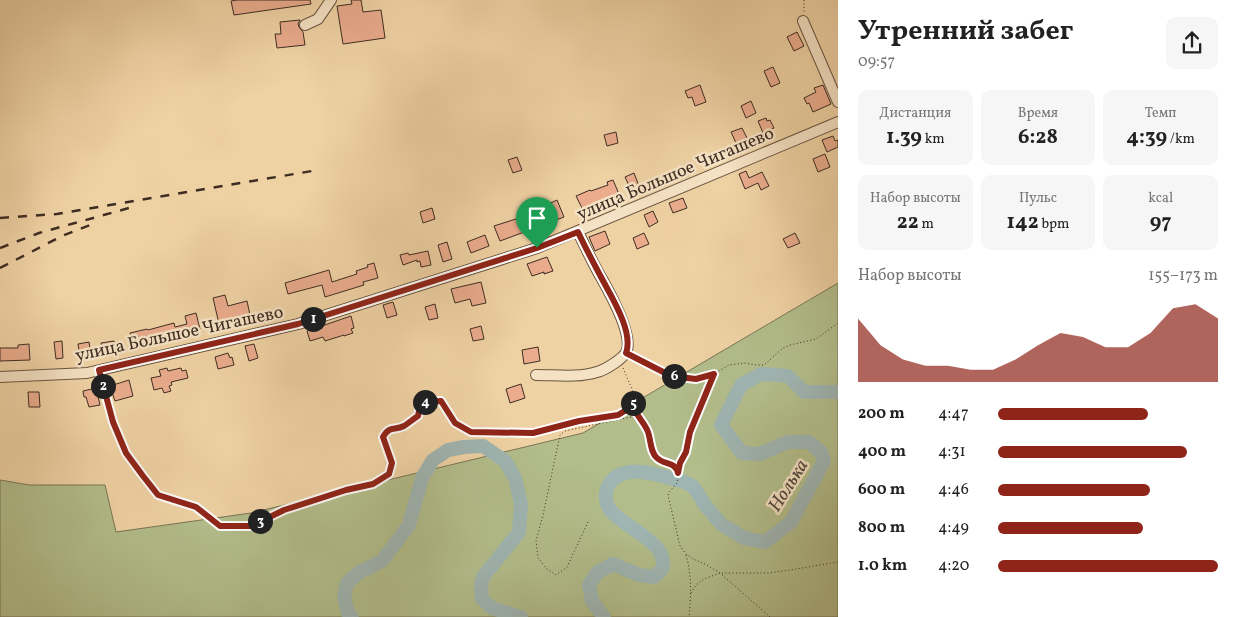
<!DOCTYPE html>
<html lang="ru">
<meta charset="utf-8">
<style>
:root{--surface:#fff;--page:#f6f6f6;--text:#222;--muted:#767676;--accent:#8f2418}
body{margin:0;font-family:Vollkorn,serif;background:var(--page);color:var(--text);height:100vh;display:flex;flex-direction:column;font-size:19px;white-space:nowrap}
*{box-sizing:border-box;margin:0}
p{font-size:16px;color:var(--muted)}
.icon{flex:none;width:28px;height:28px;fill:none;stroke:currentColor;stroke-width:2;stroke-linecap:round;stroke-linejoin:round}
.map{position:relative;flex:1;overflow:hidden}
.details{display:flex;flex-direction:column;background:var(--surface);width:400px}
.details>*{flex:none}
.pin{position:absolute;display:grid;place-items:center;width:42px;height:42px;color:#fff;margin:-51px -21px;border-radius:50% 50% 50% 0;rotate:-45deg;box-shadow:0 0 5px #0007}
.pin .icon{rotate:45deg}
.km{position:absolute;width:25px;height:25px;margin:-12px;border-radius:50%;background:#222;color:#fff;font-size:14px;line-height:25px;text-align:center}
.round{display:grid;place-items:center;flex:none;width:52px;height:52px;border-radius:10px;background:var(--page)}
.head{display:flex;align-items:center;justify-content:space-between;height:85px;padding:0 20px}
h1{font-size:28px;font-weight:700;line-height:38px}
.metrics{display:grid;grid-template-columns:repeat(3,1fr);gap:8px;height:85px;padding:5px 20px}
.metrics div{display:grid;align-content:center;border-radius:10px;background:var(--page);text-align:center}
.metrics b{font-size:21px;font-weight:700}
.metrics small{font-size:14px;font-weight:400}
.metrics p{font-size:14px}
.chart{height:140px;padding:10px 20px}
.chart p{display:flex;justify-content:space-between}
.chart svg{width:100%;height:90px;margin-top:5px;fill:var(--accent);opacity:.7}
ul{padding:0 20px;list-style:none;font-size:16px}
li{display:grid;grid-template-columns:80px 60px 1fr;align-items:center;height:38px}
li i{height:12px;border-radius:6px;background:var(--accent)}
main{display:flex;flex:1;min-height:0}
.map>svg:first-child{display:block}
</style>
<main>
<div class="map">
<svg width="838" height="617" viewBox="0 0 838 617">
<rect width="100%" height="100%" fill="#efd2a4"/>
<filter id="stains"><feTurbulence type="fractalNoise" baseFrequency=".004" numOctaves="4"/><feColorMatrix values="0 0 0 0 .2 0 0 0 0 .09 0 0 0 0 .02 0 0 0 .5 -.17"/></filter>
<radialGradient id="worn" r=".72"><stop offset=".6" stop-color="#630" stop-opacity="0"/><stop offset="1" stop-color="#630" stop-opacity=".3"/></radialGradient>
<path fill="#b2bd8b" stroke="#787557" d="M838 283V617H0V480L29 485H105L116 532 251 513 583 433Z"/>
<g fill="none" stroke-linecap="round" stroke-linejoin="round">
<g stroke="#9fb5b2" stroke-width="14">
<path d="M679 480 691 485 695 489 705 505 721 524 744 538 765 542 791 522 824 461 821 452 809 442H788L760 454 742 453 721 425 741 385 761 374 788 376 804 392H838"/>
<path d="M352 617 348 613 344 597 347 583 360 572 382 561 409 525 422 478 433 460 448 450 464 447 483 446 505 461 515 478 521 504 519 532 483 577 481 586 482 599 492 608 521 617"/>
<path d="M604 617 592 601 589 585 598 572 613 564 639 575 654 577C656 575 660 572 662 569 671 542 619 526 609 508 605 501 605 493 608 486 620 462 657 474 676 480"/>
</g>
</g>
<g fill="#eaac8d" stroke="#3e2d23">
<path d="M237 0H310L311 4 234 15 231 1Z"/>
<path d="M351 0H361L363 12 381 10 385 38 343 44 337 6 352 4Z"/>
<path d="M300 20 298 24 299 27 303 32 305 45 277 48 275 34H281L280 22Z"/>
<path d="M797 32 804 46 794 51 787 37Z"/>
<path d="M773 67 780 83 771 87 764 71Z"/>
<path d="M700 85 706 102 695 106 692 97 688 98 685 91Z"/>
<path d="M823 85 831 104 813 112 809 103 807 104 804 98 816 92 814 88Z"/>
<path d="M751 101 756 113 746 118 741 106Z"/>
<path d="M766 118 767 121 770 120 774 128 763 133 758 121Z"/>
<path d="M742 128 747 138 736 143 731 132Z"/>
<path d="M616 132 618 143 607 146 604 135Z"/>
<path d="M833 136 835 141 838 140V147L827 152 822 140Z"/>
<path d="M825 154 830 167 818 172 813 159Z"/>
<path d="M517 157 522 170 513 173 508 160Z"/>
<path d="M746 171 749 178 762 172 769 186 761 190 758 183 745 189 739 174Z"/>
<path d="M634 173 639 186 631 190 625 177Z"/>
<path d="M613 180 619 194 596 203 597 204 583 210 576 196 590 190 591 191 608 185 607 182Z"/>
<path d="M683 198 687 208 673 213 669 203Z"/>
<path d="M557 200 564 217 540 226 534 211Z"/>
<path d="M432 208 435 219 423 223 420 212Z"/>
<path d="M653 211 658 222 649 227 644 215Z"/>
<path d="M522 217 527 231 500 241 494 226Z"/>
<path d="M605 231 610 244 595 251 589 237Z"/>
<path d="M644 233 649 244 637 249 633 238Z"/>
<path d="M795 233 800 243 788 248 783 239Z"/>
<path d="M485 235 489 246 471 253 467 242Z"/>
<path d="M447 242 452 259 443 262 438 245Z"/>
<path d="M428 251 431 265 421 267 420 261 417 262V260L403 265 400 255 408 253 409 255Z"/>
<path d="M547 257 553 271 544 274V272L532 276 527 264Z"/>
<path d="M374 263 378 278 363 282 364 285 325 297 322 285 288 294 285 283 329 270 332 282 357 274 356 271 368 267 367 265Z"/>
<path d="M481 282 486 303 472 306 470 299 455 303 451 289Z"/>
<path d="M225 295 228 306 247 301 250 315 219 324 213 298Z"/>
<path d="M393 302 397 315 387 318 383 305Z"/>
<path d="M435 304 438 318 429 320 425 307Z"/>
<path d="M196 313 200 329 180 334 181 336 168 341 134 349 130 333 147 329 148 330 174 323 175 327 187 324 185 316Z"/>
<path d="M351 316 354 328 351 329 353 333 344 336V335L325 341 323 337 310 341 307 331Z"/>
<path d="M481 326 484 339 473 341 470 329Z"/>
<path d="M62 341 63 358 56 359 54 342Z"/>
<path d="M114 341 115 352 103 354 101 343Z"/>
<path d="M89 342 91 355 80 357 78 344Z"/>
<path d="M29 344 30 360 0 361V348H18V345Z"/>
<path d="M254 344 258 358 249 361 245 346Z"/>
<path d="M538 347 540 361 524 364 522 350Z"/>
<path d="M228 353 230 358 232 357 234 365 218 369 215 357Z"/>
<path d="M167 368 168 371 181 368 182 371 186 370 188 378 171 382 172 385 169 386 171 391 164 393 162 388 154 390 151 378 161 376 159 370Z"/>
<path d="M129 380 133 396 115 401 110 386Z"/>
<path d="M521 384 525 398 510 403 506 389Z"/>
<path d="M96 388 100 405 89 407 86 397H84L83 391Z"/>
<path d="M28 392H39L40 407H29Z"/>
</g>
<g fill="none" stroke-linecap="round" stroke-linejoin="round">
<defs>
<g id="minor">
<path d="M803 21 838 102"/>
<path d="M305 25 318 19 331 0"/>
<path d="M536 375C556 375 578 378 597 372 605 370 625 358 627 350 632 333 611 295 602 279 593 264 586 248 578 232"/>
<path d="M0 377 87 373 298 324 537 248 838 122"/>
</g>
</defs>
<use href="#minor" stroke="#6a5643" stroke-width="12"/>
<g stroke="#3e2d23" stroke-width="1" stroke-dasharray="1 2.5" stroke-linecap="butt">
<path d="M804 0V12"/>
<path d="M634 357 671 376 696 379 714 374"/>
<path d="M623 368 634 394V407"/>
<path d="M101 378 113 422 126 453 143 476 158 495 196 507 220 526H251L284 510 347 490 373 484 389 474 392 463 383 437 387 430 392 428 401 427 418 416 421 406 423 402 441 401 455 423 471 432 533 433 579 421 618 415 628 409V403L631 400 632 401C634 415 644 421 648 432 651 440 650 452 657 458 664 465 675 461 678 473"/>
<path d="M588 522 567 567 556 575 547 569 538 558 536 541 543 515 560 435 565 431 631 417 634 410"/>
<path d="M686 555C692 576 691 596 689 617"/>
<path d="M691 593 696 585 704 579 720 573H768L790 570 838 562"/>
<path d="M770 617 720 573 705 564 693 559 686 554 680 546 668 495 669 492 677 483 680 463 686 452 690 432 714 374 729 365 745 363 756 365H764L783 348 790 345 816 339 838 323"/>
</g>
<use href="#minor" stroke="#f5e2c4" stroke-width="10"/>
<g stroke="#3e2d23" stroke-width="2.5" stroke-dasharray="9 9" stroke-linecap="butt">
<path d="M0 218 57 214 312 171"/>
<path d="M0 248 39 233 129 208"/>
<path d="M0 268 62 236 90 225"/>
</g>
</g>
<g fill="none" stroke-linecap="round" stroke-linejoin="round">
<defs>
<path id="route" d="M578 232C585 247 593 262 601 277 611 296 634 332 626 353L671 376 696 379 714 374 690 432 686 452 680 463 678 473C675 461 664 465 657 458 650 452 651 440 648 432 644 421 634 415 632 401L631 400 629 402 628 409 618 415 579 421 533 433 471 432 455 423 441 401 423 402 420 406 418 416C413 419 409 423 404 426 394 431 390 425 383 437L392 463 389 474 373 484 346 490 284 510 251 526H220L196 507 158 495 143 476 126 453 113 422 99 370 298 324 537 248Z"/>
</defs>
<use href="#route" stroke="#fff" stroke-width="10"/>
<use href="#route" stroke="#8f2418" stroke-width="6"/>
</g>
<g text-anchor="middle" stroke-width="5" stroke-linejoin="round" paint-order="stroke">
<g font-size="18" fill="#3e2d23" stroke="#f5e2c4">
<text transform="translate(675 173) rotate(-23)" y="6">улица Большое Чигашево</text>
<text transform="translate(179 333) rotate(-12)" y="6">улица Большое Чигашево</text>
</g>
<g font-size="19" font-style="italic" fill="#514840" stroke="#f5e2c4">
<text transform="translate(787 485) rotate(-58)" y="7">Нолька</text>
</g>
</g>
<rect width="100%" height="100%" filter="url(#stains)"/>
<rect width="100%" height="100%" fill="url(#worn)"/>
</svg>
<div class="pin" style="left:537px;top:248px;background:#1e9e55"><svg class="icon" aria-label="arrive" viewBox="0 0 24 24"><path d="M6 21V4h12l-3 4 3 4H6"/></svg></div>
<b class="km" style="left:313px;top:319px">1</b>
<b class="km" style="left:103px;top:386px">2</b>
<b class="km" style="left:260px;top:521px">3</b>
<b class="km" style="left:425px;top:402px">4</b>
<b class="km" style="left:633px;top:403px">5</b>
<b class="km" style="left:674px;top:376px">6</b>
</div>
<section class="details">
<div class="head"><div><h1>Утренний забег</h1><p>09:57</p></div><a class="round"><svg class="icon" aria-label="share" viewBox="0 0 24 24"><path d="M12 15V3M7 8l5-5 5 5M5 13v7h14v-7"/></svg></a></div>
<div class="metrics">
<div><p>Дистанция</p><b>1.39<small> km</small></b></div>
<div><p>Время</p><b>6:28</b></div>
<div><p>Темп</p><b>4:39<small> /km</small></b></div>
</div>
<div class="metrics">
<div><p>Набор высоты</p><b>22<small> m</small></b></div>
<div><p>Пульс</p><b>142<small> bpm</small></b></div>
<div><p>kcal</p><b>97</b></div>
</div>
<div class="chart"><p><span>Набор высоты</span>155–173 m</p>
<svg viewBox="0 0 160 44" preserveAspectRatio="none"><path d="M0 44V13L10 26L20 33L30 36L40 36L50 38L60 38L70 33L80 26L90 20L100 22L110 27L120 27L130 20L140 8L150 6L160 13V44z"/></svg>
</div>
<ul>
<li><b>200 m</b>4:47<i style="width:68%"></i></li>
<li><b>400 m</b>4:31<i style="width:86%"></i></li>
<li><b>600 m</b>4:46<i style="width:69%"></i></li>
<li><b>800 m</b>4:49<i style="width:66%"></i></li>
<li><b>1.0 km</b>4:20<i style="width:100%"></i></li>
</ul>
</section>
</main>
